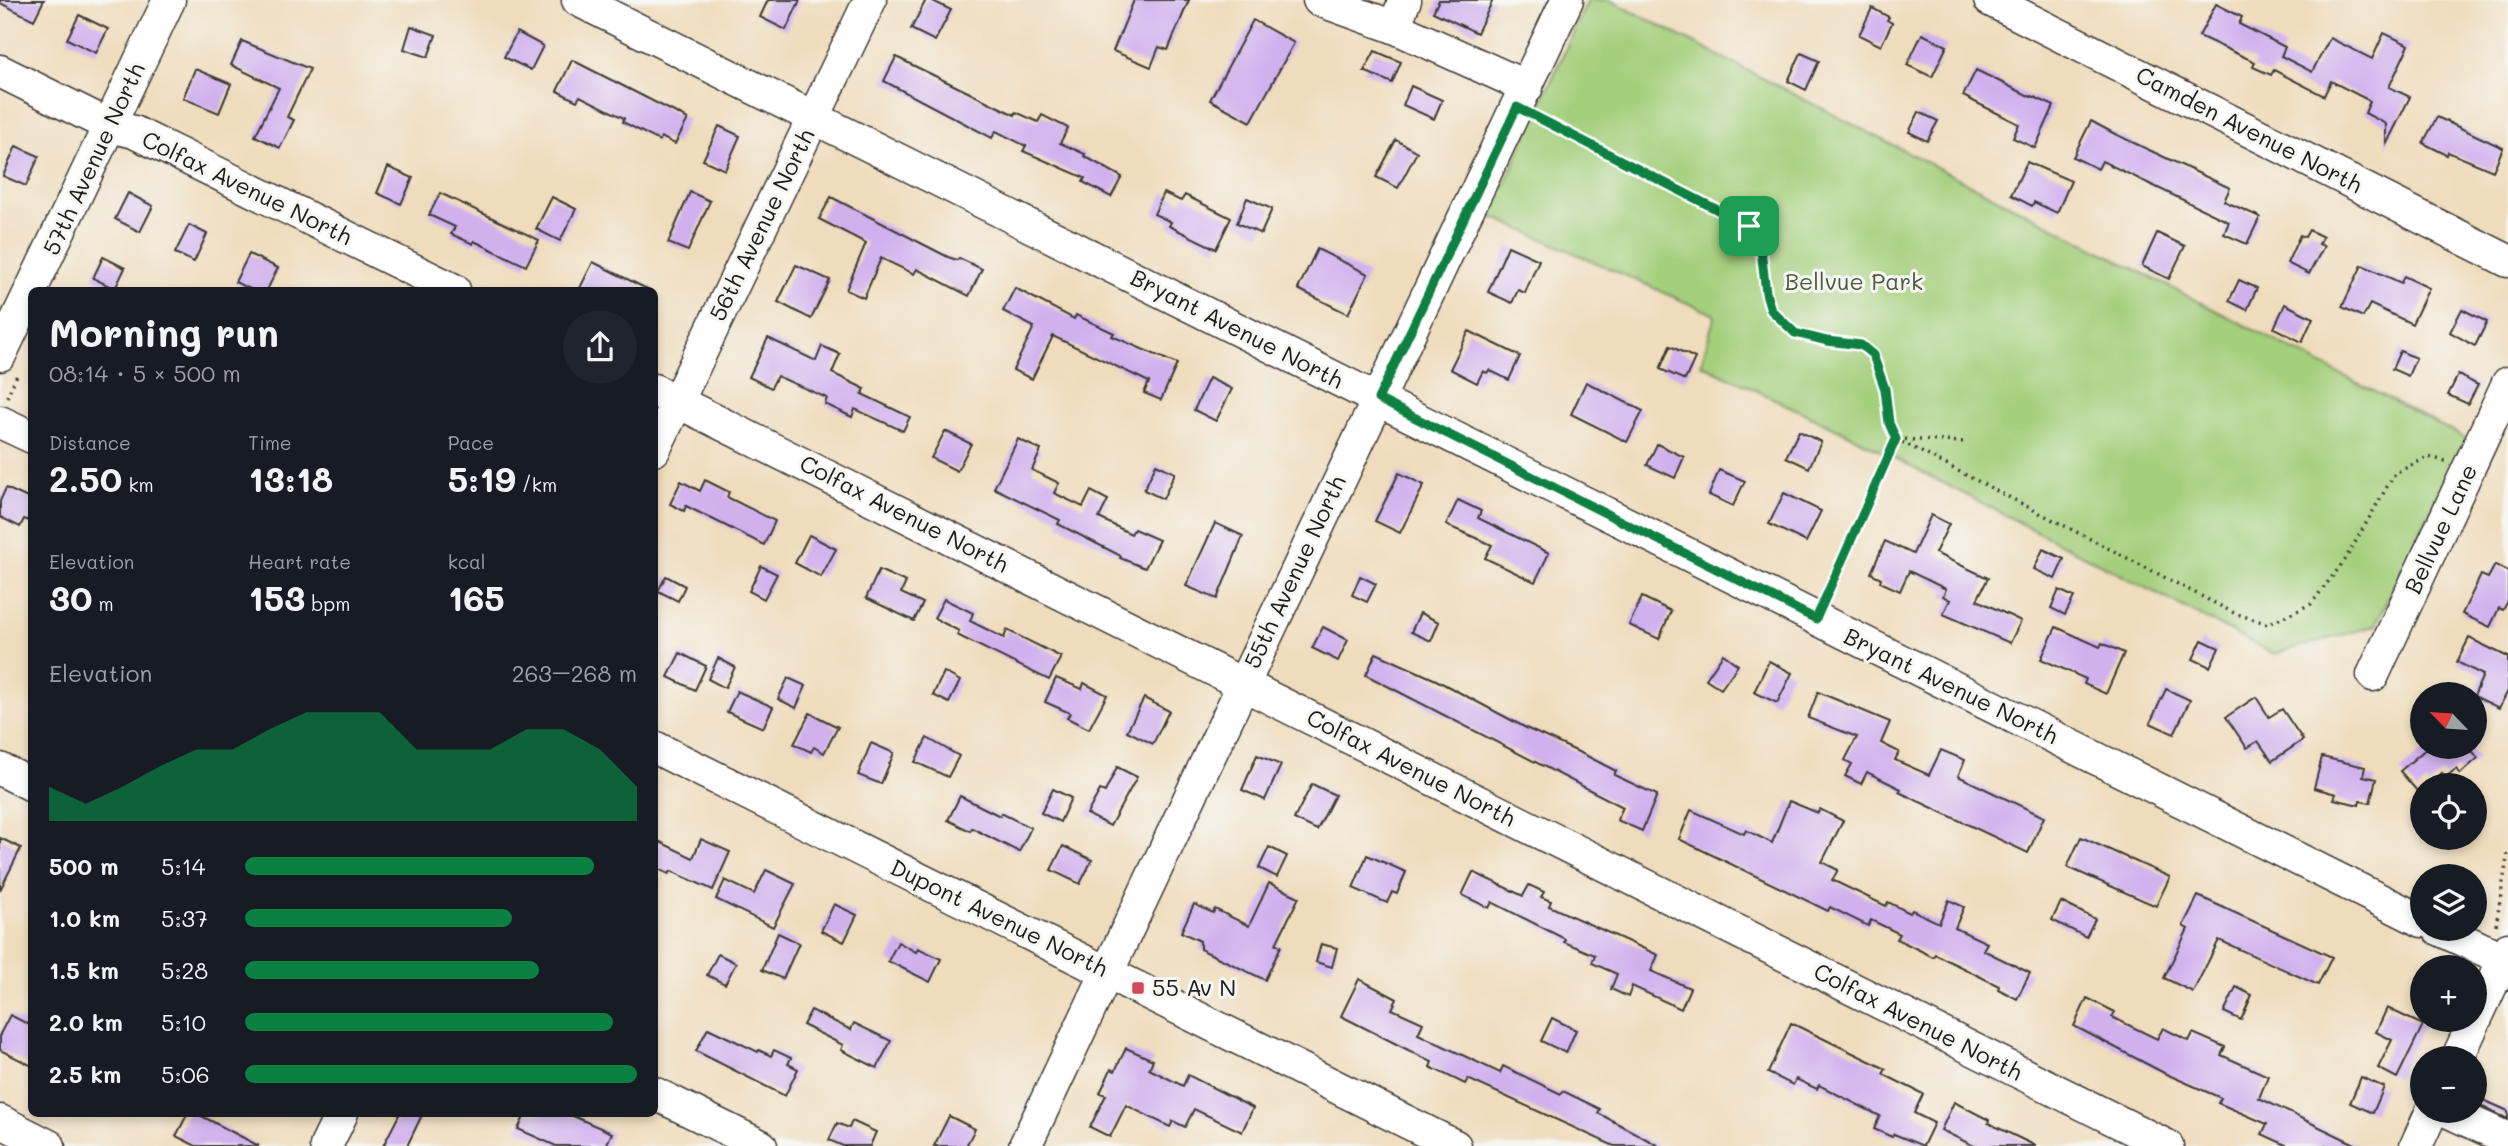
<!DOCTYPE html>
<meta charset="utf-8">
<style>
:root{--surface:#171b24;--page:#20242c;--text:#f1f3f6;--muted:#9ea1a6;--accent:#0b8043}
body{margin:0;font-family:Mali,sans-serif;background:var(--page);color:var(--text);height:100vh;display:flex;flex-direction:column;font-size:26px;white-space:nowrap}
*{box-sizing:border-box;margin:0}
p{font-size:23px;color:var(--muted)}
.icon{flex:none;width:38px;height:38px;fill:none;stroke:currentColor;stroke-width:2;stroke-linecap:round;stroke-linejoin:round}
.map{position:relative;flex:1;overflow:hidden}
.sheet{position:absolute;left:28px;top:287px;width:630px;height:830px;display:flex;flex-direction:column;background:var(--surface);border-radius:10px;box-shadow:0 4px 10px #0003}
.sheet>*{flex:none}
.needle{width:46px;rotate:295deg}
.buttons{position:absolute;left:2410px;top:682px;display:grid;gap:14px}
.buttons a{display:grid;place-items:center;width:77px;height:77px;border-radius:50%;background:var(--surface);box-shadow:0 4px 10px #0003;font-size:35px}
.pin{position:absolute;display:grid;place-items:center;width:60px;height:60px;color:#fff;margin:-30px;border-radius:14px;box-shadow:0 4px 10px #0006}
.round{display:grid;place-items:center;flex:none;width:74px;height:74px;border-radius:37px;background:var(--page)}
.headline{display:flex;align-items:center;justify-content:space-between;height:119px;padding:0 21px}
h1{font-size:38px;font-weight:700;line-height:52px}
.metrics{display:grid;grid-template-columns:repeat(3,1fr);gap:10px;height:119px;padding:7px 21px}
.metrics div{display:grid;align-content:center}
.metrics b{font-size:35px;font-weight:700}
.metrics small{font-size:19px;font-weight:400}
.metrics p{font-size:19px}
.chart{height:196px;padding:14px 21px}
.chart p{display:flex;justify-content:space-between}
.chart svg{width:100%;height:126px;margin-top:7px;fill:var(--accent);opacity:.7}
ul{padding:0 21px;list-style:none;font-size:23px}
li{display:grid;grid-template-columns:112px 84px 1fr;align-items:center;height:52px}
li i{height:18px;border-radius:9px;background:var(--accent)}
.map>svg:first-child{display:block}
</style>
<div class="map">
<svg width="2508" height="1146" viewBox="0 0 2508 1146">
<rect width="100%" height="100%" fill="#f6f6f2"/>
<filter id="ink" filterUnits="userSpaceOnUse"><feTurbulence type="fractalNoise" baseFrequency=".0143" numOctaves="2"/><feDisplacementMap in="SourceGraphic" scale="14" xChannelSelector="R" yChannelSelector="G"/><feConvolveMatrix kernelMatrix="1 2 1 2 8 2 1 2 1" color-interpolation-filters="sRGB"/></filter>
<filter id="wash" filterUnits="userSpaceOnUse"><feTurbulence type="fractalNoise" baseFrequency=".00686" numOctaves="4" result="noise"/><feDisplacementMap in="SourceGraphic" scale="28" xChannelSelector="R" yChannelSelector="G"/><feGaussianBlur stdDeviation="1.57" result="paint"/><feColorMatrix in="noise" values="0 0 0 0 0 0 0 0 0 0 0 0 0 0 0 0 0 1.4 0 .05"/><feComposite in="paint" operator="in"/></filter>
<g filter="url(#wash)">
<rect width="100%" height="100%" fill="#efdcbc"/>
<path fill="#a4cf7c" stroke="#60764c" stroke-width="2" d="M1588 0H1610L2465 438 2375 626 2274 654 1850 435 1701 364 1715 315 1479 211 1501 192Z"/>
<g id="blocks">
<g fill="#d0b1ee">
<path d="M0 0H44L34 20 0 3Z"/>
<path d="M768 0H800L786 30 760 17Z"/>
<path d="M926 0H931L951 10 935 41 911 29Z"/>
<path d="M1134 0H1189L1168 50 1159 47 1151 67 1113 51Z"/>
<path d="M1439 0H1493L1477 33 1433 12Z"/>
<path d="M2216 4 2242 17 2239 24 2285 47 2281 56 2312 72 2330 38 2372 59 2384 33 2409 45 2389 87 2410 97 2386 145V124L2365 113 2370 101 2331 81 2324 96 2274 70 2271 75 2253 67 2255 62 2199 36Z"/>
<path d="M1872 8 1889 17 1887 20 1892 23 1881 46 1859 35Z"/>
<path d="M79 15 108 29 96 53 67 39Z"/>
<path d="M1253 20 1294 43 1251 122 1210 100Z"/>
<path d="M411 26 436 35 428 57 404 49Z"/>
<path d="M517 32 543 46 531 70 504 57Z"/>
<path d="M1922 34 1947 46 1932 77 1907 65Z"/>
<path d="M242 41 310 69 287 117 294 120 280 148 255 136 279 88 231 65Z"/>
<path d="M1375 51 1401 62 1392 83 1364 71Z"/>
<path d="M1801 53 1819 61 1806 90 1788 81Z"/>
<path d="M896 57 1015 115 1016 112 1038 122 1042 115 1068 128 1060 143 1085 154 1084 156 1122 177 1111 197 1083 182 1085 178 1023 151 1026 146 996 131 992 138 884 81Z"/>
<path d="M572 60 688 119 675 144 661 137 659 141 623 122 624 118 580 96 577 101 557 91Z"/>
<path d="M195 69 231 84 219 113 183 98Z"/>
<path d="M1976 70 2031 97 2032 96 2054 106 2035 148 2013 138 2019 124 1963 96Z"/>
<path d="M1411 86 1442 100 1434 119 1403 105Z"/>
<path d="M1919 112 1938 121 1927 141 1909 132Z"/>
<path d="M2437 117 2503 148 2493 171 2448 152 2447 155 2423 143Z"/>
<path d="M2091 121 2115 134 2230 188 2224 201 2260 217 2247 244 2224 234 2229 222 2102 161 2098 169 2073 157Z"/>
<path d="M719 126 740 136 725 170 703 160Z"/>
<path d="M1396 140 1417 152 1398 188 1376 177Z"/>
<path d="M16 146 39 156 26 186 3 176Z"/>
<path d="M2027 162 2071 181 2057 213 2034 202 2032 206 2011 195Z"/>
<path d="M388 167 413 178 401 204 377 193Z"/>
<path d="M690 192 710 201 688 251 668 243Z"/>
<path d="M128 193 153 206 140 232 115 219Z"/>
<path d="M440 193 539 240 526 266 474 241 473 244 451 234 455 227 429 215Z"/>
<path d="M1164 193 1181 201 1185 195 1231 218 1216 249 1169 226 1171 222 1154 214Z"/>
<path d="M552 197 576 209 560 241 536 229Z"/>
<path d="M831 197 948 257 957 260 959 258 982 269 969 296 917 269 914 274 881 258 864 298 846 290 866 243 819 219Z"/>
<path d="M1247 198 1272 209 1261 234 1237 223Z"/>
<path d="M189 225 207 234 194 262 175 253Z"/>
<path d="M2309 230 2323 237 2319 244 2324 246 2309 274 2287 263 2300 235 2305 237Z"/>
<path d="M2157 233 2185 246 2169 279 2142 266Z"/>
<path d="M1508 246 1539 260 1525 293 1518 290 1512 303 1488 292Z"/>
<path d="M1317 249 1368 274 1348 314 1298 289Z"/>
<path d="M249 254 278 268 267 290H252L235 282Z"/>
<path d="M103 257 125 268 115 289 93 278Z"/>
<path d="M593 262 649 290H579Z"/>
<path d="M796 265 830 280 811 319 778 302Z"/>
<path d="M2362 265 2401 283 2404 276 2429 288 2412 324 2370 304 2363 317 2342 307Z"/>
<path d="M2239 280 2257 288 2247 310 2229 301Z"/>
<path d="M1015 288 1074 319 1076 315 1114 333 1112 336 1177 364 1161 400 1144 393 1149 382 1053 336 1032 379 1013 370 1034 327 1003 311Z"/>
<path d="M2285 304 2313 318 2302 342 2274 328Z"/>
<path d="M2462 309 2487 322 2475 346 2450 332Z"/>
<path d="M1469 331 1520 356 1509 380 1489 370 1487 373 1483 371 1477 383 1450 369Z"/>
<path d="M768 338 816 361 822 346 840 354 832 373 865 389 862 394 910 417 903 431 855 409 852 417 825 404 827 398 777 376 771 388 749 377Z"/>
<path d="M1670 346 1695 358 1685 380 1660 369Z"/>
<path d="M2400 351 2416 358 2408 376 2392 369Z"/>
<path d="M2458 375 2478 385 2468 404 2448 395Z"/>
<path d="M1209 378 1232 389 1216 421 1194 410Z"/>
<path d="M1586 382 1643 411 1627 442 1571 414Z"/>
<path d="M945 431 971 444 957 471 931 458Z"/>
<path d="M1799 431 1821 442 1809 468 1786 457Z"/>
<path d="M1018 439 1041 450 1032 470 1059 483 1054 493 1083 507 1091 491 1108 500 1099 518 1131 534 1134 529 1159 540 1145 568 1120 558 1121 556 1058 524 1060 520 994 488Z"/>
<path d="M1657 444 1684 457 1675 478 1647 465Z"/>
<path d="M1156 464 1175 473 1163 499 1144 490Z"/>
<path d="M1719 470 1745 481 1733 506 1709 495Z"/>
<path d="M1399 473 1424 485 1400 533 1375 521Z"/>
<path d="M705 480 729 492 727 497 775 521 764 545 686 506 684 511 670 504 681 481 700 491Z"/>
<path d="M6 488 32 500V522L24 519 20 527 0 517V501Z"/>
<path d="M1784 493 1821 511 1806 542 1769 524Z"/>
<path d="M1458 500 1481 511 1478 518 1549 553 1535 582 1485 558 1492 545 1446 525Z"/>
<path d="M1931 515 1949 524 1935 553 1988 578 1977 600 2021 621 2010 643 1943 614 1950 600 1943 596 1946 589 1909 571 1900 591 1880 582 1881 578 1871 573 1885 541 1913 554Z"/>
<path d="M1215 523 1243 536 1217 599 1186 586Z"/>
<path d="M809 535 836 549 821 577 795 563Z"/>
<path d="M2043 549 2064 559 2055 579 2034 569Z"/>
<path d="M2495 565 2508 571V601L2503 610 2499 608 2490 627 2462 614 2481 575 2488 578Z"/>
<path d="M761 566 777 574 764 599 749 591Z"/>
<path d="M879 570 906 582 901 593 923 603 914 621 866 598Z"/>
<path d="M666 576 685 586 678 601 658 591Z"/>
<path d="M1360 576 1376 584 1367 602 1352 595Z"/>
<path d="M2059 590 2074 597 2065 615 2051 608Z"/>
<path d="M1642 597 1671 611 1659 639 1629 625Z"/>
<path d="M944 599 973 613 970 621 1004 638 1007 630 1061 657 1049 680 957 635 959 631 934 618Z"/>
<path d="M1420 613 1439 622 1431 641 1411 632Z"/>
<path d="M1323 627 1348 640 1338 661 1312 648Z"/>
<path d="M2056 627 2100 647 2102 643 2124 653 2106 694 2084 684 2086 679 2041 659Z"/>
<path d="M2469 638 2508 657V691L2499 708 2474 696 2483 675 2457 662Z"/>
<path d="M2202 640 2219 648 2210 667 2193 659Z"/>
<path d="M680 653 706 666 695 690 668 677Z"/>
<path d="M1376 653 1436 680 1528 729 1587 756 1616 771 1614 775 1657 795 1642 831 1617 820 1623 807 1366 675Z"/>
<path d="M1723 654 1738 665 1721 689 1706 679Z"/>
<path d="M718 658 735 667 725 688 708 679Z"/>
<path d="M1769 661 1792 673 1777 703 1754 692Z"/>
<path d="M944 672 960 681 949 703 933 695Z"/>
<path d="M788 678 806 686 796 708 778 699Z"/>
<path d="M1056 678 1082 689 1084 683 1107 695 1089 729 1067 718 1070 713 1045 702Z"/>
<path d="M2166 689 2190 700 2174 734 2150 723Z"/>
<path d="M737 691 773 707 763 728 727 712Z"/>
<path d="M1818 692 1890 722 1881 743 1899 752 1895 760 1929 775 1941 750 1965 760 1958 776 2044 817 2028 853 1899 792 1901 789 1867 772 1861 784 1845 776 1852 764 1845 760 1857 737 1808 718Z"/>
<path d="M2256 697 2269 717 2282 709 2303 740 2272 761 2258 741 2247 748 2226 717Z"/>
<path d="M1144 698 1169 711 1153 744 1127 731Z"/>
<path d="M810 713 838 727 824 753 814 747 811 752 794 744Z"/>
<path d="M927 738 959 756 948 777 915 762Z"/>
<path d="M871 743 894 753 881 784 858 775Z"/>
<path d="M2428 747H2469L2478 758 2460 774 2456 769 2446 777 2442 773 2428 786 2426 784 2422 786 2417 791 2400 771Z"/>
<path d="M1257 755 1281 765 1265 800 1242 790Z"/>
<path d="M2322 757 2365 767 2363 776 2376 779 2370 803 2360 801 2359 805 2334 799 2336 794 2314 788Z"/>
<path d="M1117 767 1137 777 1110 826 1087 814 1100 790 1105 792Z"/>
<path d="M1312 784 1335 795 1317 830 1294 819Z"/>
<path d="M1053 789 1071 798 1060 822 1041 813Z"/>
<path d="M960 796 1000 816 1001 813 1031 828 1019 852 972 828 970 831 948 820Z"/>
<path d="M1789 801 1818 813 1820 809 1843 821 1822 862 1838 870 1832 880 1886 906 1888 902 1910 913 1912 910 1939 923 1949 900 1964 907 1955 928 1987 943 1983 950 2030 973 2017 999 1998 989 1999 986 1935 954 1933 957 1897 939 1900 934 1871 920 1868 926 1830 907 1828 911 1679 839 1691 810 1744 834 1746 830 1772 843Z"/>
<path d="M2081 837 2170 877 2156 906 2067 867Z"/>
<path d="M0 838 21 848 0 890Z"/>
<path d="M654 839 693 858 701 839 730 852 713 890 671 871 669 874 654 867Z"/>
<path d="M1063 846 1092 860 1080 884 1051 870Z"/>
<path d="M1269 847 1287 856 1277 877 1259 868Z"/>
<path d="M1367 855 1406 872 1397 894 1392 892 1387 903 1353 888Z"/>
<path d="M766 870 795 884 773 927 716 899 725 880 754 894Z"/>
<path d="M1473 872 1523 896 1529 885 1544 892 1541 897 1551 901 1549 906 1658 955 1651 971 1690 988 1681 1009 1632 986 1628 997 1611 989 1617 974 1592 963 1595 955 1564 942 1565 939 1492 902 1489 908 1462 895Z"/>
<path d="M1269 883 1299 897 1276 944 1281 946 1265 980 1200 949V941L1181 932 1194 904 1213 913 1215 909 1249 926Z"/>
<path d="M2198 896 2332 957 2318 985 2219 940 2193 992 2164 978 2188 929 2183 926Z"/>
<path d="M2061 902 2095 919 2086 937 2052 920Z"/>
<path d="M834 904 857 915 844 942 821 931Z"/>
<path d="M778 933 799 943 783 979 762 970Z"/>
<path d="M898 942 916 952 918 948 941 959 930 982 888 961Z"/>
<path d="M1321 944 1337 948 1332 967 1316 962Z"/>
<path d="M718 954 736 963 725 984 707 975Z"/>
<path d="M1359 979 1397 999 1392 1009 1423 1023 1418 1034 1500 1073 1503 1066 1561 1094 1563 1091 1600 1109 1598 1113 1659 1146H1614L1468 1079 1465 1084 1430 1067 1432 1062 1341 1016Z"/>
<path d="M2236 987 2252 995 2241 1020 2224 1012Z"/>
<path d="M2087 998 2115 1012 2112 1017 2157 1039 2163 1028 2189 1041 2193 1033 2225 1047 2221 1055 2268 1076 2259 1098 2359 1146H2288L2262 1134 2267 1124 2218 1103 2221 1098 2166 1074 2074 1026Z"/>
<path d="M2387 1008 2423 1025 2397 1078 2378 1068 2392 1040 2376 1032Z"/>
<path d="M811 1010 851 1030 854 1023 891 1041 877 1068 841 1050 843 1045 803 1025Z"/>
<path d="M10 1015 32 1026V1066L0 1050V1034Z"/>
<path d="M1552 1018 1576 1030 1566 1053 1541 1041Z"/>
<path d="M1791 1023 1886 1069 1883 1074 1923 1094 1914 1113 1934 1123 1923 1146 1894 1134 1892 1137 1874 1129 1880 1116 1819 1085 1817 1089 1796 1079 1793 1085 1768 1073Z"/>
<path d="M708 1028 758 1052 759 1050 771 1056 774 1050 791 1058 788 1064 798 1069 785 1096 696 1051Z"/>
<path d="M1126 1048 1153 1060 1149 1069 1183 1086 1188 1075 1253 1108 1242 1132 1194 1109 1185 1127 1173 1121 1170 1127 1126 1105 1110 1137 1090 1127 1106 1095 1100 1093 1111 1069 1115 1071Z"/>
<path d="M2361 1077 2384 1087 2373 1113 2350 1103Z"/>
<path d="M2479 1098 2508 1111V1119L2476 1104Z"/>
<path d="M1954 1102 1989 1120 1988 1123 2036 1146H1974L1941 1130Z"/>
<path d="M188 1113H196L259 1146H196L176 1136Z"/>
<path d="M400 1113H423L407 1146H383Z"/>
<path d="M526 1113H566L612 1133 606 1146H556L518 1129Z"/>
<path d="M949 1116 975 1129 966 1146H934Z"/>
<path d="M852 1121 876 1132 870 1146H843L829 1140 837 1123 849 1128Z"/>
</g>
</g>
</g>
<g filter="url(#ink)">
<use href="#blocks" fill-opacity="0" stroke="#3c3934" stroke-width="2"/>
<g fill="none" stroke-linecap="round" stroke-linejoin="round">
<defs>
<g id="minor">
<path d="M578 0 2422 921"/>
<path d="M1319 0 1394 27 1527 87"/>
<path d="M1990 0 2508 261"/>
<path d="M1394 27 1405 0"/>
<path d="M0 71 110 126 134 132 454 290"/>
<path d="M0 355 169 0"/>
<path d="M654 390 2167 1146"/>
<path d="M0 422 32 437"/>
<path d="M654 450 870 0"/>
<path d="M2373 675 2508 383"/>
<path d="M654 747 1455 1146"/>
<path d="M0 769 32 785"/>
<path d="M2439 929 2508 961"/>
<path d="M2457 1059 2508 949"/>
<path d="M654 1093 761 1146"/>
<path d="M2447 1111 2508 1139"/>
<path d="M0 1121 49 1146"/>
<path d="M326 1146 342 1113"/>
<path d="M1025 1146 1567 0"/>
<path d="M2416 1146 2432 1111"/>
</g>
</defs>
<use href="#minor" stroke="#3c3934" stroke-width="35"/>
<g stroke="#3c3934" stroke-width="3.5" stroke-dasharray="2 5" stroke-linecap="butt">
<path d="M1538 118 1749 226 1761 249 1766 293 1771 310 1795 333 1827 341 1861 345 1873 355 1885 389 1889 423 1896 439 1827 595"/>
<path d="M7 397 17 375"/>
<path d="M1896 439 2234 613 2268 624 2311 604 2345 560 2395 473 2428 457 2446 461"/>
<path d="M1898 439 1964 442"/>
<path d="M2496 925 2508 852"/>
</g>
<use href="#minor" stroke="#fff" stroke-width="32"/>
</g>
</g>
<g fill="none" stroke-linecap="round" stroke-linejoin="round" filter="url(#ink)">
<defs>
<path id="route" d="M1517 107 1749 226 1761 249 1766 293 1771 310 1795 333 1827 341 1861 345 1873 355 1885 389 1889 423 1896 439 1816 619 1378 399Z"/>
</defs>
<use href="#route" stroke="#fff" stroke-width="14"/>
<use href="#route" stroke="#0b8043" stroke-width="9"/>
</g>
<rect fill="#d1495b" stroke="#f6f6f2" stroke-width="2.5" x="1131" y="981" width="14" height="14" rx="3.5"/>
<g text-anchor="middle" stroke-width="6" stroke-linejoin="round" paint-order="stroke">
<g font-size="23" fill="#1c1c1c" stroke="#f6f6f2">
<text transform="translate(2249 130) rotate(27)" y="8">Camden Avenue North</text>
<text transform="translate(94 159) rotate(-65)" y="8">57th Avenue North</text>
<text transform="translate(247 188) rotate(26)" y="8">Colfax Avenue North</text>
<text transform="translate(762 225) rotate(-64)" y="8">56th Avenue North</text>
<text transform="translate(1237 329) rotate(27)" y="8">Bryant Avenue North</text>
<text transform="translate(904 514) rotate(27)" y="8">Colfax Avenue North</text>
<text transform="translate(2441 529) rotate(-65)" y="8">Bellvue Lane</text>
<text transform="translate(1295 572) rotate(-65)" y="8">55th Avenue North</text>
<text transform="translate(1951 686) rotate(26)" y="8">Bryant Avenue North</text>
<text transform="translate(1411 768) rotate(27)" y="8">Colfax Avenue North</text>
<text transform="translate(999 918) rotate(26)" y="8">Dupont Avenue North</text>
<text transform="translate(1918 1022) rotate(27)" y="8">Colfax Avenue North</text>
</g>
<g font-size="23" fill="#4c5b3e" stroke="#f6f6f2">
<text x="1854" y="290">Bellvue Park</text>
</g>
<g font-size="23" fill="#1c1c1c" stroke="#f6f6f2" text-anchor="start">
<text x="1152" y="996">55 Av N</text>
</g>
</g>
</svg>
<div class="buttons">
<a><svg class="needle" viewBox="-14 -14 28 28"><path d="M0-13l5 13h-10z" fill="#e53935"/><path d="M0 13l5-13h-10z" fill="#9ea1a6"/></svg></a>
<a><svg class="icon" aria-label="locate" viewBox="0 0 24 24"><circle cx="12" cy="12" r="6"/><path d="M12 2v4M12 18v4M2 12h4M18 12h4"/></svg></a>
<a><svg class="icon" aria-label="layers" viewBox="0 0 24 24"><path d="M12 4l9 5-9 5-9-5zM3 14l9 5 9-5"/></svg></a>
<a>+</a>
<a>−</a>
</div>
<div class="pin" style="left:1749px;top:226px;background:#1e9e55"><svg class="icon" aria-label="arrive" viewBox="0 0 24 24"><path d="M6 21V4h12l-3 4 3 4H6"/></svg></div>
<section class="sheet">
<div class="headline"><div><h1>Morning run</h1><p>08:14 · 5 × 500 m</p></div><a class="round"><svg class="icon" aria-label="share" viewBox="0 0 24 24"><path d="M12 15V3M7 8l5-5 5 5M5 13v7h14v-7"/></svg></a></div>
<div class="metrics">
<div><p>Distance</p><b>2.50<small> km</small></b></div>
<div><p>Time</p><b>13:18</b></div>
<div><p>Pace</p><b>5:19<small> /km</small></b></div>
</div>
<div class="metrics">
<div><p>Elevation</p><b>30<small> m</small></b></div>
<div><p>Heart rate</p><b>153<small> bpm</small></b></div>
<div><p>kcal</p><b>165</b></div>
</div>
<div class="chart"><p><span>Elevation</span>263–268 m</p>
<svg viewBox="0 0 160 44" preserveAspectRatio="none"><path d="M0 44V32L10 38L20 32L30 25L40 19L50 19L60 12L70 6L80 6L90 6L100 19L110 19L120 19L130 12L140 12L150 19L160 32V44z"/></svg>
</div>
<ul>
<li><b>500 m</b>5:14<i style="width:89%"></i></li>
<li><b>1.0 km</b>5:37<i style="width:68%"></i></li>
<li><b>1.5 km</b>5:28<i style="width:75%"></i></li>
<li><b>2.0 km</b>5:10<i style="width:94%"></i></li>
<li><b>2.5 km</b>5:06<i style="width:100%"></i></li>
</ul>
</section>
</div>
